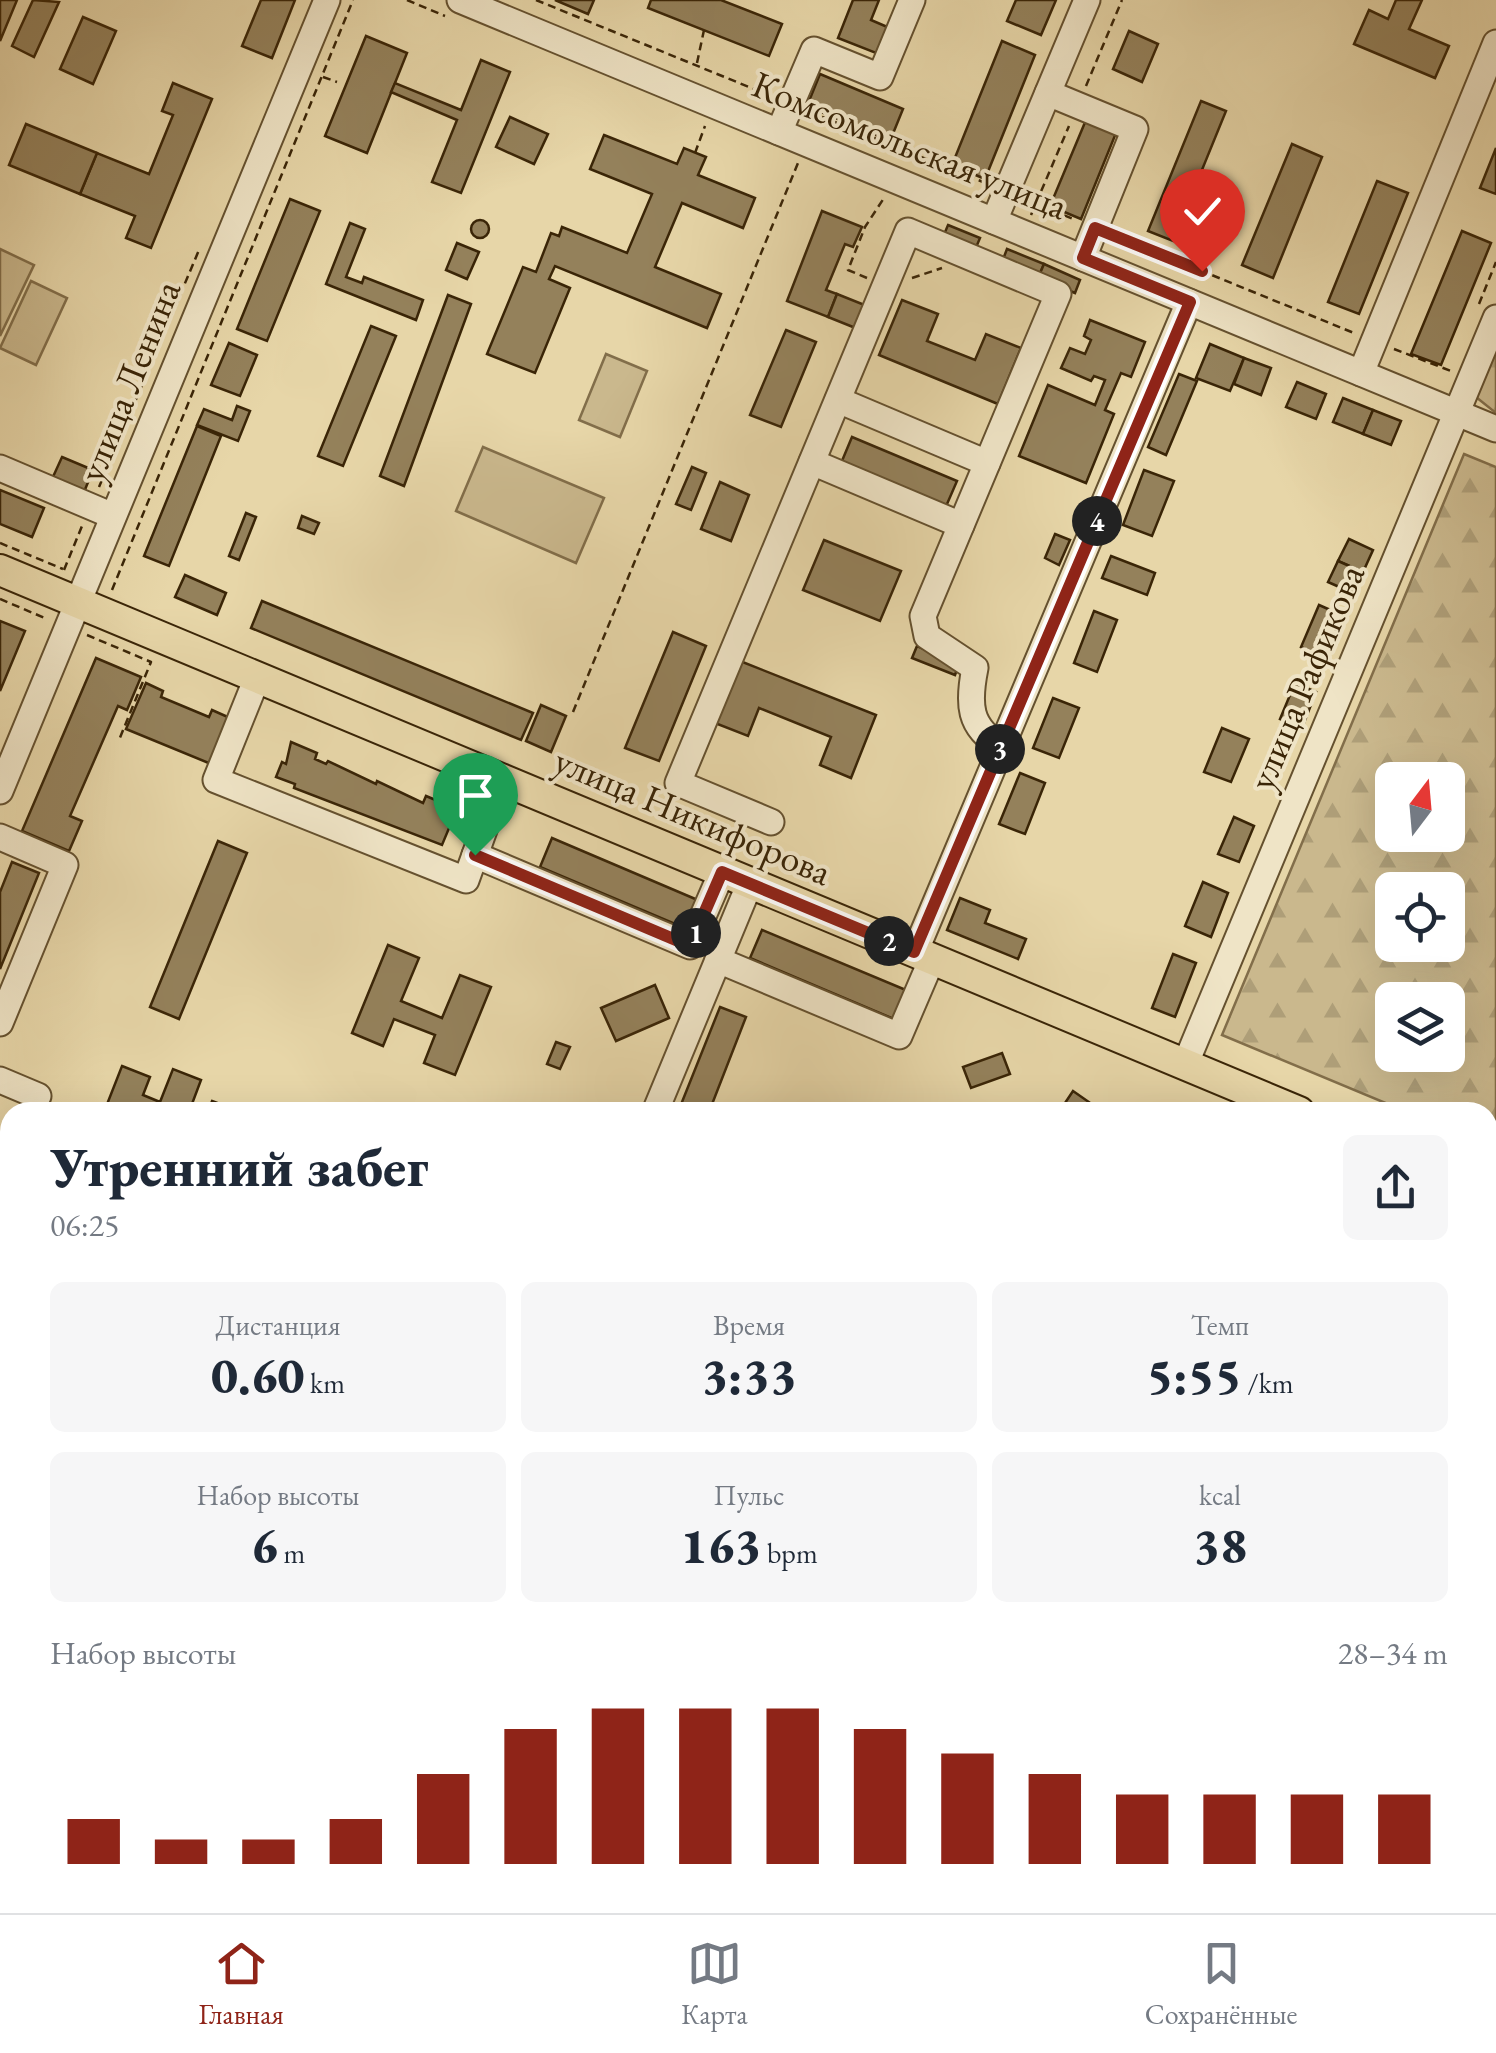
<!DOCTYPE html>
<html lang="ru">
<meta charset="utf-8">
<style>
:root{--surface:#fff;--page:#f6f6f7;--text:#1f2937;--muted:#747a83;--line:#e0e1e3;--accent:#8f2418}
body{margin:0;font-family:"EB Garamond",serif;background:var(--page);color:var(--text);height:100vh;display:flex;flex-direction:column;font-size:38px;white-space:nowrap}
*{box-sizing:border-box;margin:0}
p{font-size:32px;color:var(--muted)}
.icon{flex:none;width:55px;height:55px;fill:none;stroke:currentColor;stroke-width:2;stroke-linecap:round;stroke-linejoin:round}
.map{position:relative;flex:1;overflow:hidden}
.drawer{position:absolute;left:0px;top:1102px;width:1498px;height:812px;display:flex;flex-direction:column;background:var(--surface);border-radius:30px 30px 0 0;box-shadow:0 10px 40px #0002}
.drawer>*{flex:none}
.needle{width:65px;rotate:16deg}
.controls{position:absolute;left:1375px;top:762px;display:grid;gap:20px}
.controls a{display:grid;place-items:center;width:90px;height:90px;border-radius:15px;background:var(--surface);box-shadow:0 10px 40px #0002;font-size:50px}
.pin{position:absolute;display:grid;place-items:center;width:85px;height:85px;color:#fff;margin:-102px -42px;border-radius:50% 50% 50% 0;rotate:-45deg;box-shadow:0 0 10px #0007}
.pin .icon{rotate:45deg}
.km{position:absolute;width:50px;height:50px;margin:-25px;border-radius:50%;background:#222;color:#fff;font-size:28px;line-height:50px;text-align:center}
.round{display:grid;place-items:center;flex:none;width:105px;height:105px;border-radius:15px;background:var(--page)}
.headline{display:flex;align-items:center;justify-content:space-between;height:170px;padding:0 50px}
h1{font-size:55px;font-weight:800;line-height:75px}
.metrics{display:grid;grid-template-columns:repeat(3,1fr);gap:15px;height:170px;padding:10px 50px}
.metrics div{display:grid;align-content:center;border-radius:15px;background:var(--page);text-align:center}
.metrics b{font-size:50px;font-weight:800}
.metrics small{font-size:28px;font-weight:400}
.metrics p{font-size:28px}
.chart{height:280px;padding:20px 50px}
.chart p{display:flex;justify-content:space-between}
.chart svg{width:100%;height:180px;margin-top:10px;stroke:var(--accent);stroke-width:6}
.menu{display:flex;justify-content:space-around;align-items:center;height:140px;border-top:2px solid var(--line);background:var(--surface);font-size:28px;color:var(--muted)}
.menu a{display:grid;justify-items:center;gap:5px}
.menu .on{color:var(--accent)}
.map>svg:first-child{display:block}
</style>
<div class="map">
<svg width="1496" height="1913" viewBox="0 0 1496 1913">
<defs>
<pattern id="forest-firs" width="22" height="20" patternUnits="userSpaceOnUse" patternTransform="scale(2.5)"><rect width="22" height="20" fill="#cab88d"/><path d="M5 1l3.5 6h-7zM16 11l3.5 6h-7z" fill="#ae9e78"/></pattern>
</defs>
<rect width="100%" height="100%" fill="#e7d6a8"/>
<filter id="stains"><feTurbulence type="fractalNoise" baseFrequency=".002" numOctaves="4"/><feColorMatrix values="0 0 0 0 .2 0 0 0 0 .09 0 0 0 0 .02 0 0 0 .5 -.17"/></filter>
<radialGradient id="worn" r=".72"><stop offset=".6" stop-color="#630" stop-opacity="0"/><stop offset="1" stop-color="#630" stop-opacity=".3"/></radialGradient>
<g fill="url(#forest-firs)" stroke="#826e4a" stroke-width="2.5" fill-rule="evenodd">
<path d="M1496 340V413L1476 397Z"/>
<path d="M1464 454 1496 467V1149L1488 1146V1112H1407L1222 1035ZM1392 780H1448V835H1392ZM1392 890H1448V945H1392ZM1392 1000H1448V1055H1392Z"/>
</g>
<g fill="#cab88d" stroke="#826e4a" stroke-width="2.5">
<path d="M0 249 34 265 0 336Z"/>
<path d="M31 281 67 298 36 365 0 348Z"/>
<path d="M606 354 647 371 620 437 579 420Z"/>
<path d="M483 447 604 498 576 563 456 511Z"/>
</g>
<g fill="#94815b" stroke="#3a2507" stroke-width="2.5">
<path d="M0 0H17L0 41Z"/>
<path d="M33 0 59 2 34 57 12 46Z"/>
<path d="M261 0H295L272 58 242 46Z"/>
<path d="M555 0H594L588 14Z"/>
<path d="M651 0H721L782 24 769 56 648 8Z"/>
<path d="M853 0H879L871 20 892 29 881 55 838 38Z"/>
<path d="M1016 0H1056L1041 35 1007 21Z"/>
<path d="M1396 0H1422L1409 29 1449 46 1435 78 1354 44 1369 10 1388 19Z"/>
<path d="M83 17 116 31 93 84 60 69Z"/>
<path d="M1129 31 1158 44 1142 82 1113 69Z"/>
<path d="M366 36 407 53 367 153 325 136Z"/>
<path d="M1002 41 1035 55 985 179 952 165Z"/>
<path d="M481 60 510 72 461 193 432 182 457 120 391 92 395 83 461 110Z"/>
<path d="M820 74 903 109 890 141 807 106Z"/>
<path d="M173 83 212 99 151 248 126 238 135 216 80 194 97 153 149 174 173 115 162 111Z"/>
<path d="M1201 101 1226 111 1173 241 1148 231Z"/>
<path d="M510 117 548 134 534 164 496 147Z"/>
<path d="M1086 120 1116 133 1081 219 1050 206Z"/>
<path d="M26 124 97 153 80 194 9 165Z"/>
<path d="M604 135 677 164 684 148 706 157 698 175 755 198 743 228 682 203 655 267 721 294 707 328 555 266 549 279 570 288 535 373 487 354 523 267 536 272 551 233 559 236 562 227 627 253 652 194 590 169Z"/>
<path d="M1292 144 1322 157 1273 278 1242 265Z"/>
<path d="M1496 148V194L1480 188Z"/>
<path d="M1377 181 1408 193 1359 314 1328 302Z"/>
<path d="M290 199 320 211 267 341 237 329Z"/>
<path d="M822 211 862 227 853 247 845 244 826 290 837 294 828 317 787 301Z"/>
<circle cx="480" cy="229" r="9"/>
<path d="M350 223 365 229 346 277 362 283 364 277 423 300 416 320 326 284Z"/>
<path d="M948 225 980 238 975 250 943 237Z"/>
<path d="M1462 231 1491 243 1441 365 1411 354Z"/>
<path d="M457 243 479 252 467 279 446 270Z"/>
<path d="M1007 249 1044 264 1038 278 1002 262Z"/>
<path d="M1044 264 1080 280 1075 293 1038 278Z"/>
<path d="M837 294 867 306 858 329 828 317Z"/>
<path d="M448 295 471 304 404 486 380 476Z"/>
<path d="M902 300 938 314 927 341 975 360 986 334 1021 348 998 404 879 355Z"/>
<path d="M1090 320 1145 342 1131 377 1121 373 1105 410 1114 414 1086 483 1019 456 1048 385 1095 405 1105 380 1094 376 1091 381 1061 368 1070 348 1085 354 1091 340 1084 336Z"/>
<path d="M371 326 396 336 343 466 318 456Z"/>
<path d="M786 330 816 342 781 427 750 415Z"/>
<path d="M229 343 257 355 240 396 211 385Z"/>
<path d="M1210 344 1244 358 1230 391 1196 378Z"/>
<path d="M1244 358 1271 368 1261 395 1234 384Z"/>
<path d="M1179 374 1197 381 1166 455 1148 447Z"/>
<path d="M1297 382 1326 394 1316 419 1286 407Z"/>
<path d="M1343 398 1373 410 1363 434 1333 422Z"/>
<path d="M237 406 250 411 238 441 197 425 204 409 232 420Z"/>
<path d="M1373 410 1401 421 1391 445 1363 434Z"/>
<path d="M197 426 221 436 169 566 144 556Z"/>
<path d="M852 437 957 481 944 511 839 468Z"/>
<path d="M62 457 93 470 84 492 52 479Z"/>
<path d="M692 467 706 473 691 510 676 504Z"/>
<path d="M1144 470 1174 481 1152 536 1123 525Z"/>
<path d="M720 482 749 495 731 541 701 529Z"/>
<path d="M0 490 44 508 32 537 0 524Z"/>
<path d="M246 513 256 517 239 560 229 556Z"/>
<path d="M302 516 319 523 314 534 298 528Z"/>
<path d="M1055 534 1070 540 1059 565 1045 558Z"/>
<path d="M1349 539 1373 550 1363 572 1338 561Z"/>
<path d="M824 540 901 571 880 621 803 590Z"/>
<path d="M1111 556 1155 573 1147 595 1102 578Z"/>
<path d="M1338 561 1363 572 1353 593 1328 582Z"/>
<path d="M185 575 226 593 217 615 175 597Z"/>
<path d="M262 601 533 713 521 740 251 628Z"/>
<path d="M1319 605 1344 616 1326 658 1301 647Z"/>
<path d="M1094 611 1117 620 1097 672 1074 663Z"/>
<path d="M0 621 25 631 0 691Z"/>
<path d="M673 632 706 646 659 761 625 748Z"/>
<path d="M917 646 959 664 955 675 912 658Z"/>
<path d="M96 658 141 677 127 710 118 706 70 816 82 821 69 851 22 831Z"/>
<path d="M740 661 876 715 851 778 820 765 831 737 759 708 748 736 715 723Z"/>
<path d="M146 683 163 691 161 697 209 717 212 710 230 718 211 764 126 729Z"/>
<path d="M1295 683 1316 692 1302 728 1280 719Z"/>
<path d="M1053 698 1079 708 1059 758 1033 748Z"/>
<path d="M541 705 566 716 551 752 526 741Z"/>
<path d="M1222 728 1249 739 1231 782 1204 772Z"/>
<path d="M291 742 317 753 315 759 326 764 328 761 376 784 377 781 423 803 426 796 457 809 442 845 294 788 295 784 276 777 282 762 286 764Z"/>
<path d="M1020 773 1045 783 1025 834 999 824Z"/>
<path d="M1234 817 1254 826 1239 862 1218 854Z"/>
<path d="M552 838 700 901 687 929 540 867Z"/>
<path d="M218 841 247 853 179 1019 150 1007Z"/>
<path d="M12 862 39 873 0 969V892Z"/>
<path d="M1203 882 1228 893 1211 937 1185 926Z"/>
<path d="M960 898 990 910 985 923 1026 939 1018 959 947 930Z"/>
<path d="M762 930 913 993 901 1022 750 958Z"/>
<path d="M388 945 419 958 401 1001 442 1018 460 975 491 987 455 1075 424 1063 435 1035 394 1019 383 1046 352 1033Z"/>
<path d="M1173 954 1196 963 1175 1017 1152 1008Z"/>
<path d="M655 985 669 1018 616 1041 601 1008Z"/>
<path d="M720 1007 746 1017 709 1112H678Z"/>
<path d="M556 1042 570 1047 560 1069 547 1064Z"/>
<path d="M1002 1053 1010 1074 971 1088 963 1067Z"/>
<path d="M122 1066 150 1077 143 1095 160 1102 173 1069 201 1080 189 1112H104Z"/>
<path d="M1073 1091 1096 1107 1093 1112H1059Z"/>
<path d="M212 1101 241 1112H208Z"/>
<path d="M0 1368 10 1372V1407L0 1403Z"/>
</g>
<g fill="none" stroke-linecap="round" stroke-linejoin="round">
<defs>
<g id="minor">
<path d="M460 0 1496 429"/>
<path d="M1048 93 1135 129 1083 258"/>
<path d="M779 132 814 50 880 77 912 0"/>
<path d="M994 221 1087 0"/>
<path d="M1361 373 1496 43"/>
<path d="M838 400 987 463"/>
<path d="M812 462 961 525"/>
<path d="M0 468 113 516"/>
<path d="M257 678 216 780 466 880 502 780"/>
<path d="M0 791 327 0"/>
<path d="M771 822 678 783 908 231 1058 294 923 616 927 636 975 668C968 703 968 728 1002 746"/>
<path d="M0 837 65 865 0 1023"/>
<path d="M475 855 690 946 722 872"/>
<path d="M915 952 1189 302"/>
<path d="M718 960 899 1036 932 959"/>
<path d="M1185 1065 1496 318"/>
<path d="M0 1080 38 1096"/>
<path d="M655 1112 750 883"/>
<path d="M0 1351 10 1356"/>
<path d="M1488 1633 1496 1611"/>
<path d="M1488 1733 1496 1737"/>
<path d="M1387 1913 1388 1905"/>
</g>
<g id="major">
<path d="M0 570 1299 1112"/>
<path d="M1488 1191 1496 1195"/>
<path d="M1488 1462 1496 1442"/>
<path d="M1300 1913 1303 1905"/>
</g>
</defs>
<use href="#minor" stroke="#65512f" stroke-width="29"/>
<use href="#major" stroke="#3a2507" stroke-width="34"/>
<g stroke="#3a2507" stroke-width="2.5" stroke-dasharray="8 5" stroke-linecap="butt">
<path d="M407 0 445 16"/>
<path d="M536 0 771 96"/>
<path d="M697 63 704 30"/>
<path d="M323 77 337 82"/>
<path d="M1086 86 1122 0"/>
<path d="M810 112 988 184"/>
<path d="M695 153 705 126"/>
<path d="M1028 201 1076 220"/>
<path d="M1031 215 1069 126"/>
<path d="M1116 236 1354 333"/>
<path d="M867 278 848 270 865 227 884 198"/>
<path d="M912 278 942 268"/>
<path d="M1479 304 1496 262"/>
<path d="M1394 349 1451 371"/>
<path d="M99 487 199 250"/>
<path d="M0 543 63 569"/>
<path d="M64 570 82 526"/>
<path d="M112 590 353 0"/>
<path d="M0 599 47 619"/>
<path d="M87 635 151 662 119 740"/>
<path d="M573 712 798 163"/>
</g>
<use href="#minor" stroke="#efe4c6" stroke-width="25"/>
<use href="#major" stroke="#e7d6a8" stroke-width="30"/>
</g>
<g fill="none" stroke-linecap="round" stroke-linejoin="round">
<defs>
<path id="route" d="M475 855 690 946 722 872 914 952 1190 302 1083 258 1095 228 1202 271"/>
</defs>
<use href="#route" stroke="#fff" stroke-width="20"/>
<use href="#route" stroke="#8f2418" stroke-width="12"/>
</g>
<g text-anchor="middle" stroke-width="8" stroke-linejoin="round" paint-order="stroke">
<g font-size="38" fill="#3a2507" stroke="#efe4c6">
<text transform="translate(910 145) rotate(22)" y="13">Комсомольская улица</text>
<text transform="translate(129 381) rotate(-68)" y="13">улица Ленина</text>
<text transform="translate(1306 677) rotate(-67)" y="13">улица Рафикова</text>
<text transform="translate(693 816) rotate(23)" y="13">улица Никифорова</text>
</g>
</g>
<rect width="100%" height="100%" filter="url(#stains)"/>
<rect width="100%" height="100%" fill="url(#worn)"/>
</svg>
<div class="controls">
<a><svg class="needle" viewBox="-14 -14 28 28"><path d="M0-13l5 13h-10z" fill="#e53935"/><path d="M0 13l5-13h-10z" fill="#747a83"/></svg></a>
<a><svg class="icon" aria-label="locate" viewBox="0 0 24 24"><circle cx="12" cy="12" r="6"/><path d="M12 2v4M12 18v4M2 12h4M18 12h4"/></svg></a>
<a><svg class="icon" aria-label="layers" viewBox="0 0 24 24"><path d="M12 4l9 5-9 5-9-5zM3 14l9 5 9-5"/></svg></a>
</div>
<div class="pin" style="left:475px;top:855px;background:#1e9e55"><svg class="icon" aria-label="arrive" viewBox="0 0 24 24"><path d="M6 21V4h12l-3 4 3 4H6"/></svg></div>
<div class="pin" style="left:1202px;top:271px;background:#d93025"><svg class="icon" aria-label="check" viewBox="0 0 24 24"><path d="M5 12l5 5 9-10"/></svg></div>
<b class="km" style="left:696px;top:933px">1</b>
<b class="km" style="left:889px;top:941px">2</b>
<b class="km" style="left:1000px;top:749px">3</b>
<b class="km" style="left:1097px;top:521px">4</b>
<section class="drawer">
<div class="headline"><div><h1>Утренний забег</h1><p>06:25</p></div><a class="round"><svg class="icon" aria-label="share" viewBox="0 0 24 24"><path d="M12 15V3M7 8l5-5 5 5M5 13v7h14v-7"/></svg></a></div>
<div class="metrics">
<div><p>Дистанция</p><b>0.60<small> km</small></b></div>
<div><p>Время</p><b>3:33</b></div>
<div><p>Темп</p><b>5:55<small> /km</small></b></div>
</div>
<div class="metrics">
<div><p>Набор высоты</p><b>6<small> m</small></b></div>
<div><p>Пульс</p><b>163<small> bpm</small></b></div>
<div><p>kcal</p><b>38</b></div>
</div>
<div class="chart"><p><span>Набор высоты</span>28–34 m</p>
<svg viewBox="0 0 160 44" preserveAspectRatio="none"><path d="M5 44V33M15 44V38M25 44V38M35 44V33M45 44V22M55 44V11M65 44V6M75 44V6M85 44V6M95 44V11M105 44V17M115 44V22M125 44V27M135 44V27M145 44V27M155 44V27"/></svg>
</div>
</section>
</div>
<nav class="menu">
<a class="on"><svg class="icon" aria-label="home" viewBox="0 0 24 24"><path d="M3 11l9-7 9 7M6 9v11h12V9"/></svg>Главная</a>
<a><svg class="icon" aria-label="map" viewBox="0 0 24 24"><path d="M3 6l6-2 6 2 6-2v14l-6 2-6-2-6 2zM9 4v14M15 6v14"/></svg>Карта</a>
<a><svg class="icon" aria-label="saved" viewBox="0 0 24 24"><path d="M7 4h10v16l-5-4-5 4z"/></svg>Сохранённые</a>
</nav>
